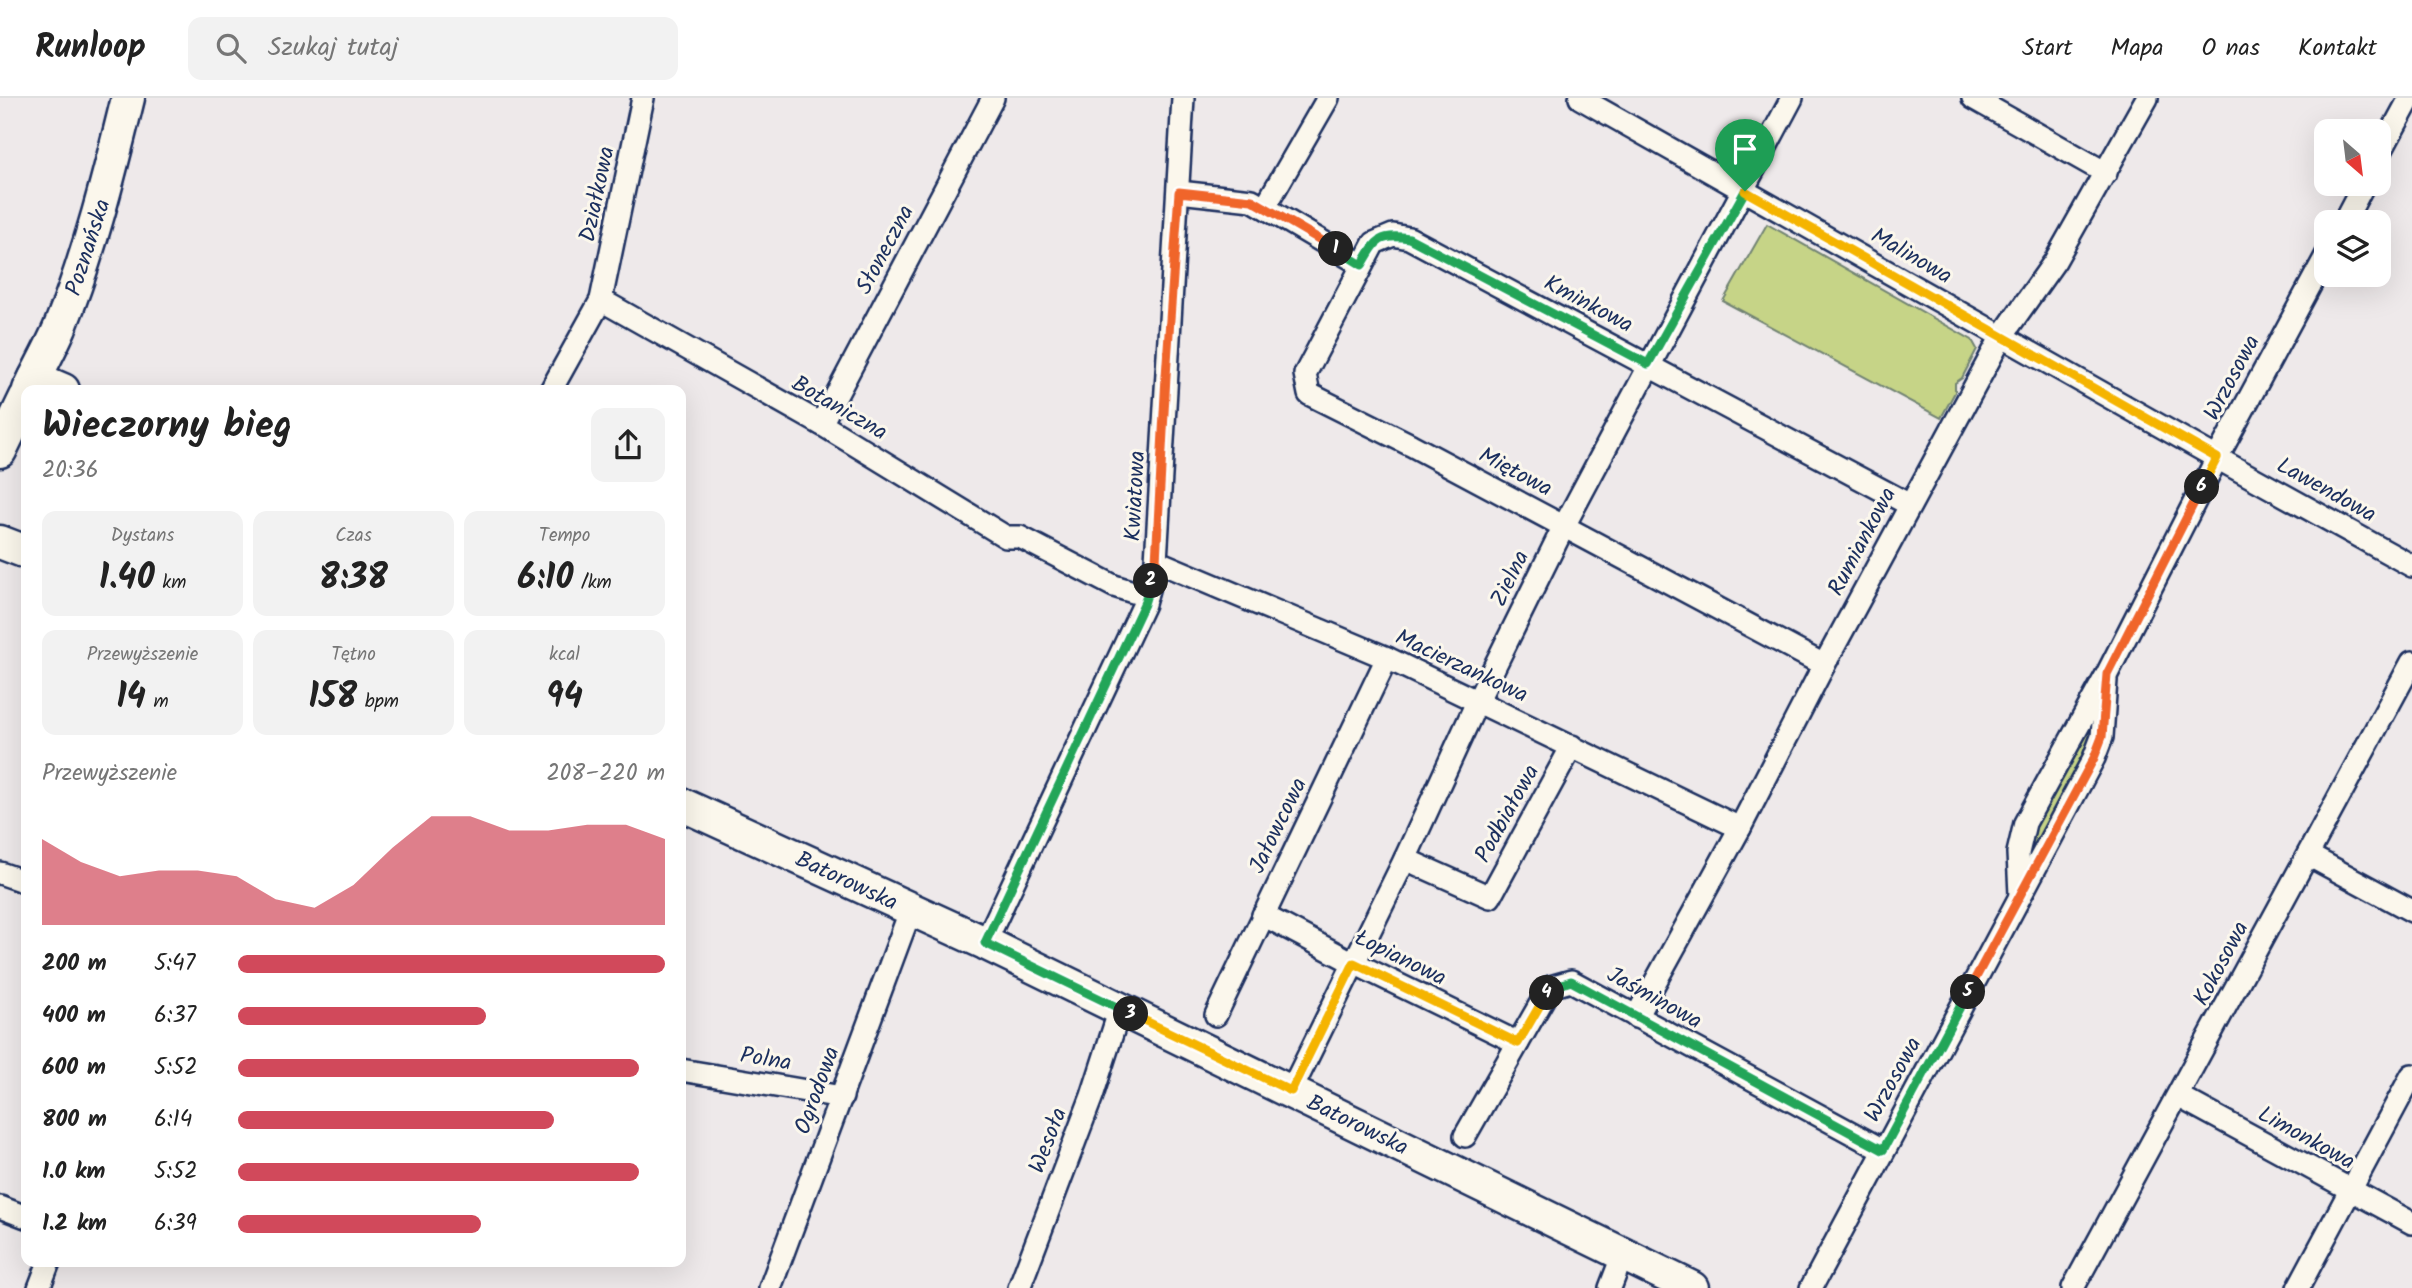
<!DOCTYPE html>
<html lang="pl">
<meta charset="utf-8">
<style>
:root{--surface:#fff;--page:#f2f2f2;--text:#222;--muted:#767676;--line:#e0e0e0;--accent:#d1495b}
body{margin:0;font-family:Kalam,sans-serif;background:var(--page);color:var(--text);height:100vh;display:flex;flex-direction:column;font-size:26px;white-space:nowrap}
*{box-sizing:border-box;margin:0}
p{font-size:23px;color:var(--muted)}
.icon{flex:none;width:38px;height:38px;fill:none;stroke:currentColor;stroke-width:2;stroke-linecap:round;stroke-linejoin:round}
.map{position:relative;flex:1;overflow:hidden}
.drawer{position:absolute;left:21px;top:287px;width:665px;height:882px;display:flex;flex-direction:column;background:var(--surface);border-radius:14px;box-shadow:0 7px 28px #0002}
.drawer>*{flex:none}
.needle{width:46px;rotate:152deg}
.buttons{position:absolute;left:2314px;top:21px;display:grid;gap:14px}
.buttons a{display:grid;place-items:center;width:77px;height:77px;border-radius:14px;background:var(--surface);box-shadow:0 7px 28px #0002;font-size:35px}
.pin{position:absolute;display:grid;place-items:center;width:60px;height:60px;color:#fff;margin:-72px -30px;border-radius:50% 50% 50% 0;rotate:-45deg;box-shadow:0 0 7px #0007}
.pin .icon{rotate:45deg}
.km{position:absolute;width:35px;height:35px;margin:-18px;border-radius:50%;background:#222;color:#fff;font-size:19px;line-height:35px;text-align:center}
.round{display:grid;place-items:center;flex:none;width:74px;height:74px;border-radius:14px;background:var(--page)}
.head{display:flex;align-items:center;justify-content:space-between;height:119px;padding:0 21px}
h1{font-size:38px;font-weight:600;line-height:52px}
.stats{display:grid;grid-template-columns:repeat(3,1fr);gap:10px;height:119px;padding:7px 21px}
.stats div{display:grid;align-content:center;border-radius:14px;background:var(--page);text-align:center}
.stats b{font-size:35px;font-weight:600}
.stats small{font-size:19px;font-weight:400}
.stats p{font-size:19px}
.chart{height:196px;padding:14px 21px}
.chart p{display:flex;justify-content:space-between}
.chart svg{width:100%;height:126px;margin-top:7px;fill:var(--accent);opacity:.7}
ul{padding:0 21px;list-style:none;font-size:23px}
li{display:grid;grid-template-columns:112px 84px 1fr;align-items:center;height:52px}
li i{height:18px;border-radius:9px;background:var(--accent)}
header{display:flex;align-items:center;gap:42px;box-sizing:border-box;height:98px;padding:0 35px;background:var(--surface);border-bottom:2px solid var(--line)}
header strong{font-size:33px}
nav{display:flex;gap:38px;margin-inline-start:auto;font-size:24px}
.search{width:490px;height:63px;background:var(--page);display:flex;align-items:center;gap:18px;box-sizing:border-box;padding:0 24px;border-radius:14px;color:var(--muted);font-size:26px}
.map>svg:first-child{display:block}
</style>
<header>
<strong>Runloop</strong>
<div class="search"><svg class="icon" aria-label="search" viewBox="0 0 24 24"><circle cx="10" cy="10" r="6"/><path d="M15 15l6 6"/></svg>Szukaj tutaj</div>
<nav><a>Start</a><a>Mapa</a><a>O nas</a><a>Kontakt</a></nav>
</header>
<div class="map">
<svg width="2412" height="1190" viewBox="0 0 2412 1190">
<rect width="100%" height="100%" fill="#eee9ea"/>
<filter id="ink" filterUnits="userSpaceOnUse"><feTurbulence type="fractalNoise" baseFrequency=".0143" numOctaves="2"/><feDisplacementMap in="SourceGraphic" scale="14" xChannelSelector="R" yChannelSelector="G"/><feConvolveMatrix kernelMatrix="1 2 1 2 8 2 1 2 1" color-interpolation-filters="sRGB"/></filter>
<g filter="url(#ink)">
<g fill="#c6d487" stroke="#708272" stroke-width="2">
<path d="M1767 126 1972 242 1977 251 1962 280 1955 285V294L1941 320 1723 203Z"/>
<path d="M2091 624V634L2086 652 2028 760V738Z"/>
</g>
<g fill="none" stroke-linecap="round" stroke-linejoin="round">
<defs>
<g id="street">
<path d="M1580 0 2217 360 2412 468"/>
<path d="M1973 0 2106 75"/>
<path d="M2378 59 2410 0"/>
<path d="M1179 94 1252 102 1362 167"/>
<path d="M1265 109 1328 0"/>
<path d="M2344 124 2364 86"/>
<path d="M601 202 821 326 1006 439H1020L1114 488 1146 498"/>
<path d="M551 292 601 202 643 0"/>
<path d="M821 326 993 0"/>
<path d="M1156 463 1387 560 1740 730"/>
<path d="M1824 567 1411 347 1309 296 1305 276 1374 145 1393 137 1409 140 1910 407"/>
<path d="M2308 757 2412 813"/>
<path d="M1405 761 1490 799 1572 648"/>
<path d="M0 775 26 784"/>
<path d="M2020 797 2018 755 2025 725 2107 576 2217 360 2326 158"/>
<path d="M1263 817 1354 865 1518 945"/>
<path d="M985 845 1144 506 1156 463 1183 0"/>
<path d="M1216 917 1387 560"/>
<path d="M1636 919 1740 730 1824 567 2002 238 2055 163 2147 0"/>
<path d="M681 972 842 999"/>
<path d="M1291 993 1405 761 1478 602 1564 428 1792 0"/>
<path d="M2178 998 2412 1125"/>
<path d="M1465 1038 1550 889 1571 883 1883 1052"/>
<path d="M0 1109 26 1119"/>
<path d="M39 1190 49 1164"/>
<path d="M770 1190 911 811"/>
<path d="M1019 1190 1092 998 1120 911"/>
<path d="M1610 1190 1623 1156"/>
<path d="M1811 1190 2094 660 2102 639 2106 582"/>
<path d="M2073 1190 2412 564"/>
<path d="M2298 1190 2412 977"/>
</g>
<g id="secondary">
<path d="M35 280 63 292"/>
<path d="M29 292C39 271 51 250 60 229 90 154 109 78 128 0"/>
<path d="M0 353 26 299"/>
<path d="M0 444 26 454"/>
<path d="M681 706 985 845 1692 1190"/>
</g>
</defs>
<use href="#street" stroke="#1b2f5e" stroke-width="26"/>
<use href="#secondary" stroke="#1b2f5e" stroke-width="37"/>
<use href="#street" stroke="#fbf7ec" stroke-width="21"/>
<use href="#secondary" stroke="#fbf7ec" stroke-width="32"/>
</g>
</g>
<g fill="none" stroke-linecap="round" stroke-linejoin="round" filter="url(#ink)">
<defs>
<path id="split-1" d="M1336 151 1362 167C1376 143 1379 135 1409 140L1648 266 1745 93"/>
<path id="split-2" d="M1151 483 1156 463 1166 278 1179 94 1252 102 1336 151"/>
<path id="split-3" d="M1131 916 985 845 1144 506 1151 483"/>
<path id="split-4" d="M1131 916 1291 993 1354 865 1518 945 1547 895"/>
<path id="split-5" d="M1547 895 1550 890 1571 883 1883 1052 1968 894"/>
<path id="split-6" d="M1968 894 2094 660 2102 639 2107 576 2202 389"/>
<path id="split-7" d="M1745 93 2217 360 2202 389"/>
</defs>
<use href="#split-1" stroke="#fff" stroke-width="14"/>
<use href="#split-2" stroke="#fff" stroke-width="14"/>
<use href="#split-3" stroke="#fff" stroke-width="14"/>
<use href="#split-4" stroke="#fff" stroke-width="14"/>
<use href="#split-5" stroke="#fff" stroke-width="14"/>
<use href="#split-6" stroke="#fff" stroke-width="14"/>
<use href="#split-7" stroke="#fff" stroke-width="14"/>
<use href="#split-1" stroke="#22a559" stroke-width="9"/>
<use href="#split-2" stroke="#f0652b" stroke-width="9"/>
<use href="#split-3" stroke="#22a559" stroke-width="9"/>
<use href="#split-4" stroke="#f5b400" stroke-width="9"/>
<use href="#split-5" stroke="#22a559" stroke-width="9"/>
<use href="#split-6" stroke="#f0652b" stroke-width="9"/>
<use href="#split-7" stroke="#f5b400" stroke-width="9"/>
</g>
<g text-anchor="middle" stroke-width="6" stroke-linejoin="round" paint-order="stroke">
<g font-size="23" fill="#1b2f5e" stroke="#fbf7ec">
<text transform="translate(596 96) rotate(-78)" y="8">Działkowa</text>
<text transform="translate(87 149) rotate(-72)" y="8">Poznańska</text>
<text transform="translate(884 151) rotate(-62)" y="8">Słoneczna</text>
<text transform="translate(1912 157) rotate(30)" y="8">Malinowa</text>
<text transform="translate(1589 205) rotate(28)" y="8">Kminkowa</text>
<text transform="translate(2231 279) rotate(-62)" y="8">Wrzosowa</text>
<text transform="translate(840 309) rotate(30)" y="8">Botaniczna</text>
<text transform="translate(1516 373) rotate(28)" y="8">Miętowa</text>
<text transform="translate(2327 391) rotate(29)" y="8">Lawendowa</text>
<text transform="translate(1134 398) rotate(-87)" y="8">Kwiatowa</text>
<text transform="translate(1861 443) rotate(-62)" y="8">Rumiankowa</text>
<text transform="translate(1509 480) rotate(-64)" y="8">Zielna</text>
<text transform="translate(1462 567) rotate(25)" y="8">Macierzankowa</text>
<text transform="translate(1506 715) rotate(-61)" y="8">Podbiałowa</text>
<text transform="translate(1277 727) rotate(-64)" y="8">Jałowcowa</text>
<text transform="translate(847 782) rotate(25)" y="8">Batorowska</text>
<text transform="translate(1401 859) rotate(26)" y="8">Łopianowa</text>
<text transform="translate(2220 865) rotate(-62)" y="8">Kokosowa</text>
<text transform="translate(1655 899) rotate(29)" y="8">Jaśminowa</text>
<text transform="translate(766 960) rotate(9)" y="8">Polna</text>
<text transform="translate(1892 981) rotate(-61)" y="8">Wrzosowa</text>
<text transform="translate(816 992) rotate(-70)" y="8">Ogrodowa</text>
<text transform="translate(1358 1026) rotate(26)" y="8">Batorowska</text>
<text transform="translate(2307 1039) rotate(29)" y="8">Limonkowa</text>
<text transform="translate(1047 1042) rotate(-69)" y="8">Wesoła</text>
</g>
</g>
</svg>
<div class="buttons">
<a><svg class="needle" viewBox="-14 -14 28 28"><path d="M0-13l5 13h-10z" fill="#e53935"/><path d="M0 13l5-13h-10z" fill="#767676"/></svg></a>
<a><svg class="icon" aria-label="layers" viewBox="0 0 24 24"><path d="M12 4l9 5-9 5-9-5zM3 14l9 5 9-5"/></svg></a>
</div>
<div class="pin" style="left:1745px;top:93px;background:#1e9e55"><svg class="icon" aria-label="arrive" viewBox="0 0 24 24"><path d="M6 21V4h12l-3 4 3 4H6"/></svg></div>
<b class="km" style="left:1336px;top:151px">1</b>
<b class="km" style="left:1151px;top:483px">2</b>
<b class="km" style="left:1131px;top:916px">3</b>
<b class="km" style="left:1547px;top:895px">4</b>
<b class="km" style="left:1968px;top:894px">5</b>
<b class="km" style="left:2202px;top:389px">6</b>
<section class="drawer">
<div class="head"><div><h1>Wieczorny bieg</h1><p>20:36</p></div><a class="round"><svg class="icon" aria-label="share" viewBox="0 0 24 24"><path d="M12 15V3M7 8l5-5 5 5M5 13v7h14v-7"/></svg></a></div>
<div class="stats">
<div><p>Dystans</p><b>1.40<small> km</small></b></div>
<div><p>Czas</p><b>8:38</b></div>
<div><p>Tempo</p><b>6:10<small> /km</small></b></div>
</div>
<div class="stats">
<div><p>Przewyższenie</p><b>14<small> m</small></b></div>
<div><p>Tętno</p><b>158<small> bpm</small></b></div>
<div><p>kcal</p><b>94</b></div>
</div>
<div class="chart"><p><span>Przewyższenie</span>208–220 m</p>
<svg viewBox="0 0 160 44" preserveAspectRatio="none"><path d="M0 44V14L10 22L20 27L30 25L40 25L50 27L60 35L70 38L80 30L90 17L100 6L110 6L120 11L130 11L140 9L150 9L160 14V44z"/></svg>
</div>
<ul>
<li><b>200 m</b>5:47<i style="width:100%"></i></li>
<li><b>400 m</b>6:37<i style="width:58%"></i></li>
<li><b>600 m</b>5:52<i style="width:94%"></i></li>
<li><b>800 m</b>6:14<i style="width:74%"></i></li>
<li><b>1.0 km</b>5:52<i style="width:94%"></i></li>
<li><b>1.2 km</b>6:39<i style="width:57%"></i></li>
</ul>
</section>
</div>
